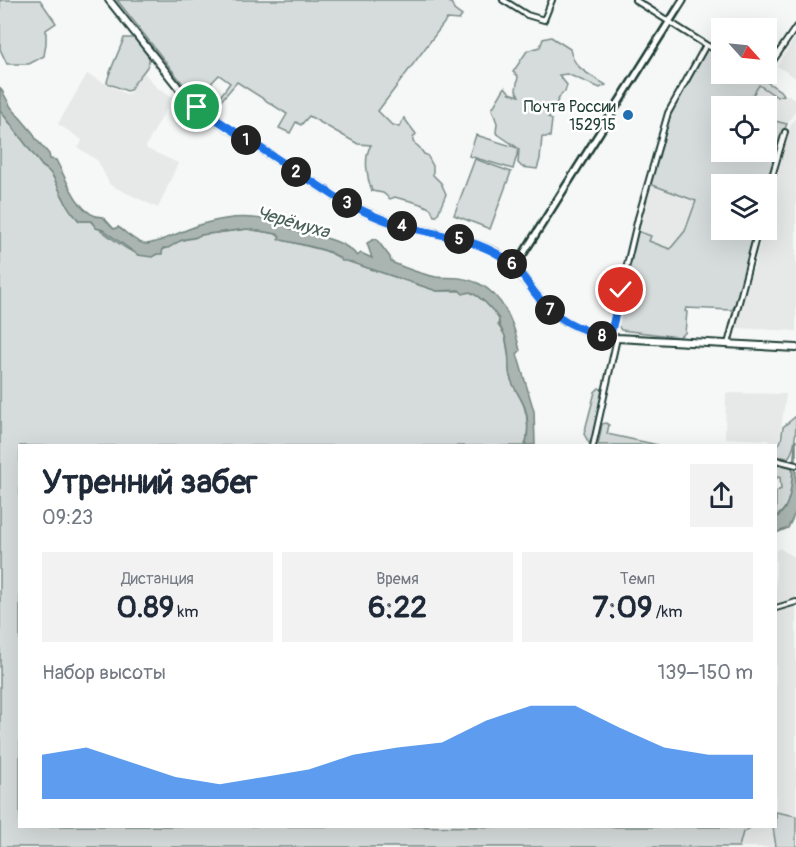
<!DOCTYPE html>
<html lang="ru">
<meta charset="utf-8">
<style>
:root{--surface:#fff;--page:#f2f2f3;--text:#1f2937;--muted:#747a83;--accent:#1a73e8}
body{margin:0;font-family:Pangolin,sans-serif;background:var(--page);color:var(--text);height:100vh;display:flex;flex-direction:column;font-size:22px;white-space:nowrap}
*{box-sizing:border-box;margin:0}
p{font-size:20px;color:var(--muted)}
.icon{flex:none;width:33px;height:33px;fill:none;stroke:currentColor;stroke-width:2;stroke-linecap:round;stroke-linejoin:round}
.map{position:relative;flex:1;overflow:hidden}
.details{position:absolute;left:18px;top:444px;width:759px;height:384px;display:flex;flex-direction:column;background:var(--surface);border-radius:0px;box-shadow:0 6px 24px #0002}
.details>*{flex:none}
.needle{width:39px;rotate:117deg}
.controls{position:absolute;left:711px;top:18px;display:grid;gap:12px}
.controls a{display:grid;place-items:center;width:66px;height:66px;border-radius:0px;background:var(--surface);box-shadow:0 6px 24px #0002;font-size:30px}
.pin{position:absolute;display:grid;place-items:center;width:51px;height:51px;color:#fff;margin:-26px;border:3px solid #fff;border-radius:50%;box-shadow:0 2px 6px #0007}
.km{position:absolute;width:30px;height:30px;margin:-15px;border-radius:50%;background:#222;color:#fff;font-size:16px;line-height:30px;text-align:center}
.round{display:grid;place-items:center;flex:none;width:63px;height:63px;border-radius:0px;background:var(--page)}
.overview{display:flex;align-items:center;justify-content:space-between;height:102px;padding:0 24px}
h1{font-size:33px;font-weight:700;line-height:45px}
.figures{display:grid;grid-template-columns:repeat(3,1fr);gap:9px;height:102px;padding:6px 24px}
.figures div{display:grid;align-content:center;border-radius:0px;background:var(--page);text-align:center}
.figures b{font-size:30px;font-weight:700}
.figures small{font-size:16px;font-weight:400}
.figures p{font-size:16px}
.chart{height:168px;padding:12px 24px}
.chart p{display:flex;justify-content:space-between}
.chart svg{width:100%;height:108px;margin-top:6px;fill:var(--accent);opacity:.7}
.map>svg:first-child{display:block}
</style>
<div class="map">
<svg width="796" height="847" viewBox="0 0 796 847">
<rect width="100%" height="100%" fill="#f6f7f7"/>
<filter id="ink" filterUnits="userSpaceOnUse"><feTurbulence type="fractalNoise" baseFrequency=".0167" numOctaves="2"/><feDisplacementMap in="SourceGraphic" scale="12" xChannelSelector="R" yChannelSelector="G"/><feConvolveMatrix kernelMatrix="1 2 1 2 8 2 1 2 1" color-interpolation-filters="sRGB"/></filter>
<g filter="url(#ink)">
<g fill="#e6e9e8">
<path d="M796 36V78L777 66Z"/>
<path d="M142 70 156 87 172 98 146 146 147 149 178 163 158 208 110 185 98 161 77 147 80 146 82 140 58 124 87 74 126 94 130 93Z"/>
<path d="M759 85 777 97 789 95 796 100V110L787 124 767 119 766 106H746Z"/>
<path d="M796 117V331L737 328 735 326 743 295H745L750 276 748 275 749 270 753 271 763 230H766L767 218 771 200 791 124Z"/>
<path d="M650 184 696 201 685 231 670 249 649 241 650 236 637 231Z"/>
<path d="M726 393 786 394 779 443 769 442V440L725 438Z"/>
<path d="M779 548 796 558V816L776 812V551Z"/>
<path d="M752 827H773L776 847H739L743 832Z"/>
</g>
<g fill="#d6dcdb" stroke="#7a8c88" stroke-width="1.5">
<path d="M0 0H40L56 23 46 30V43L44 56 29 64H7L0 49Z"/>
<path d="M117 0H445L452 4 454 10 462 16 459 20 447 19 378 111 391 124 399 127 404 118 416 134 413 138V142L419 147 424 154 427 155 433 166V175L441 183 446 194 437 216H434L431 209C420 202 408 201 395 197L390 199 383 193 372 191C367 178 363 157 371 145L358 144 309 116 301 125 296 122 290 133 279 128 287 114 237 82 220 102 219 98 230 83 219 75 197 98H194Z"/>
<path d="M551 37 570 49C573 69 591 75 606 85L600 88 567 74 559 75 567 85 565 92 562 93 548 117 552 120 550 137H542L540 159 537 169 522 167 518 163 519 148 513 169 469 156 476 135 518 148 496 133 497 123 492 109 505 87 510 93 519 96 516 90 518 76 513 72 527 51 540 47 543 39Z"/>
<path d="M124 38H135C163 65 143 66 130 90L127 91 107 83C107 76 121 47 124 38Z"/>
<path d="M706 47 721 54 722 74H755L782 92 784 95 777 97 759 85 746 106H722V152H766L767 119 787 124 783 133 767 193 766 184H722V230H757L736 304 732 310 686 308 685 311 687 312 685 333 679 337 621 330 616 323 637 231 651 236 649 241 670 249 685 231 696 201 650 184 670 114Z"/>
<path d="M0 110 42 166C55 173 56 185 63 197 67 206 73 214 79 221H90C96 227 124 248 131 251 139 253 148 253 157 254 164 248 176 241 187 239 193 238 195 239 200 235L248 229 277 234 280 236 279 239 326 251 347 261 437 291H470L490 304 499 319 498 325 505 335 510 364C506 379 520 394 524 406 528 418 529 434 525 446H20V826L752 827 743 832 739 847H0Z"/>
<path d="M475 159 511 172 490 229 454 215Z"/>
<path d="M599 388 605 391 592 443H589L584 434 595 392Z"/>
<path d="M796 416C796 428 796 449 788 458L776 456V448L781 441 783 427Z"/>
<path d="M606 423 609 425 607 434 658 445H598L602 424Z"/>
<path d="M776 463 792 466C794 483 792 508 776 516V492L781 489 780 477 776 478Z"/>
<path d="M776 812 796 816V847H776L773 827 776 826Z"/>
</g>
<g fill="#aab5b1" stroke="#72857f" stroke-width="1.5">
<path d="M0 87 11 107 33 133 36 139 49 154 50 159 56 160C66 178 79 218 103 217L114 229 118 227C126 232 135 242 145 244 157 245 191 226 206 223 227 217 252 215 274 222 284 225 294 231 304 233 322 237 346 241 357 256L361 253 372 258 367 243 374 239 377 240 390 257 391 262C405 268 420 274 436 277 443 278 451 277 459 278 497 282 513 317 520 351L517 354 534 411 535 445H525C529 434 529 415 523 403 518 393 509 381 509 369 509 358 508 346 505 336 502 329 498 327 499 319 491 307 483 298 470 292L463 294 459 290 437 291 347 261H342C333 248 295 244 278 239L280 236 277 234 247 229 200 235C195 239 193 237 186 239 179 240 174 245 168 248H163L162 254H157L152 257 138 255 103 230 96 228 91 221H80C73 215 67 206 63 197 56 185 55 173 42 166L0 110Z"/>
<path d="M796 440V511L788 528 776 533V518C796 505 791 464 796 440Z"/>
</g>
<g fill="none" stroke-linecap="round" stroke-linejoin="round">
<defs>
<g id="street">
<path d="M503 0 527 15 544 20 552 0"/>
<path d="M635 0 706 45 722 53"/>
<path d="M766 71 796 27"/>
<path d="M760 74 763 76 765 74"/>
<path d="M766 197 785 132"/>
<path d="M610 337 638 218 668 113 706 45"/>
<path d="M728 344 758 230"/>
<path d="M593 446 617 338"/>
<path d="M776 460 796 465"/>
<path d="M776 608 796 602"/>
</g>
<path id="secondary" d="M515 267 683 0"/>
<path id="primary" d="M109 0 182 92 201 110 336 197C358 209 380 220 404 226 435 234 468 238 497 253 514 263 523 278 535 293 556 321 583 333 617 338L796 348"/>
</defs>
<use href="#street" stroke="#1f3d34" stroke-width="8"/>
<use href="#secondary" stroke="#1f3d34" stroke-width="10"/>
<use href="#primary" stroke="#1f3d34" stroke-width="10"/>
<use href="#street" stroke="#fff" stroke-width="4"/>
<use href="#secondary" stroke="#fff" stroke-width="5"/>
<use href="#primary" stroke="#fff" stroke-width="6"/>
</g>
</g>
<g fill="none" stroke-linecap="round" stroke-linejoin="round" filter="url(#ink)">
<defs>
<path id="route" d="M197 107 336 197C358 209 380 220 403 226 437 235 474 238 504 258 517 267 525 279 534 292 554 319 578 330 610 337L621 290"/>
</defs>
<use href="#route" stroke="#fff" stroke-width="12"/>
<use href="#route" stroke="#1a73e8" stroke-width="8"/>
</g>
<circle fill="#1f6fb2" stroke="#fff" stroke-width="2" cx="628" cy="115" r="6"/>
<g text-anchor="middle" stroke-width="5" stroke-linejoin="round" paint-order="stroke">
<g font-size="16" fill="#1f3d34" stroke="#fff" text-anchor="end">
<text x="616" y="112">Почта России<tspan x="616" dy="18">152915</tspan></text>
</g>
<g font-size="18" font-style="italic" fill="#49615a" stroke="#fff">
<text transform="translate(293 222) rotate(16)" y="6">Черёмуха</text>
</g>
</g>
</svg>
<div class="controls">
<a><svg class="needle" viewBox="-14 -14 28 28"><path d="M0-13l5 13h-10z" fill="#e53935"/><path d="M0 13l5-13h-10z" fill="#747a83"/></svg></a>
<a><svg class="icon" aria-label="locate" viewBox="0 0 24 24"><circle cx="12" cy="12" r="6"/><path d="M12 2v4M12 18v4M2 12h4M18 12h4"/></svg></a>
<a><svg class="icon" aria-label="layers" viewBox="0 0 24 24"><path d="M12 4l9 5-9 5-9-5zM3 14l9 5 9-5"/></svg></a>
</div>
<div class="pin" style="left:197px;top:107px;background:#1e9e55"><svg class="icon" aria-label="arrive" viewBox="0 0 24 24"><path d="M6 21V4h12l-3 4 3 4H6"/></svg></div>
<div class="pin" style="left:621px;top:290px;background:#d93025"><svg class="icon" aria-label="check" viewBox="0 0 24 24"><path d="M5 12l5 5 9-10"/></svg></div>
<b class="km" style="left:246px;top:140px">1</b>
<b class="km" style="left:296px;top:172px">2</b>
<b class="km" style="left:347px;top:203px">3</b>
<b class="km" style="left:402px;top:226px">4</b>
<b class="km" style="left:459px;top:239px">5</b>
<b class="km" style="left:512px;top:264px">6</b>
<b class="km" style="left:550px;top:310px">7</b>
<b class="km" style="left:602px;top:336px">8</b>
<section class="details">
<div class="overview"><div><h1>Утренний забег</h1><p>09:23</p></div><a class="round"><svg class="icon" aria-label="share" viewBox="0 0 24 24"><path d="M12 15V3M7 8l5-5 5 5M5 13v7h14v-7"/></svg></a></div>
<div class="figures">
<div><p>Дистанция</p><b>0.89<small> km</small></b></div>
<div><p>Время</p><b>6:22</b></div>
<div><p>Темп</p><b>7:09<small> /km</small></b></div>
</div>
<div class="chart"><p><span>Набор высоты</span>139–150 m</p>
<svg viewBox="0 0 160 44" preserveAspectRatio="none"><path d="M0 44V26L10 23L20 29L30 35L40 38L50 35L60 32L70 26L80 23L90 21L100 12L110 6L120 6L130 15L140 23L150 26L160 26V44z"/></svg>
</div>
</section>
</div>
